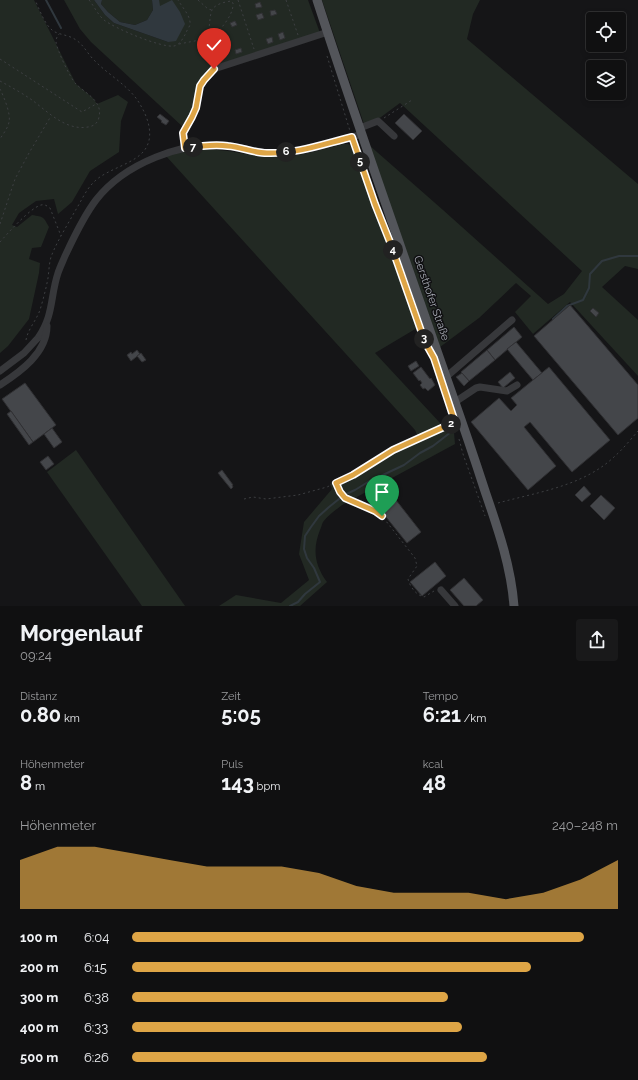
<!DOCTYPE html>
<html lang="de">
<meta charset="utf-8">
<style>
:root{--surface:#101011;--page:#19191a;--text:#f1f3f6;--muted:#9c9d9f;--line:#303031;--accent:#dea546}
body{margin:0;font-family:Raleway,sans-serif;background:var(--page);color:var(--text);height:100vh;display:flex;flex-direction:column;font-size:15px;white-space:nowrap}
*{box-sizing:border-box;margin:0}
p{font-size:13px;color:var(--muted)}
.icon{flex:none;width:22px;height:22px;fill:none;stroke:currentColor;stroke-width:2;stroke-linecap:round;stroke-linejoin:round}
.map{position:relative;height:606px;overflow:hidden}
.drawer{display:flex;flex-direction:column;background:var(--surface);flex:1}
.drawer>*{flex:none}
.controls{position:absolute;left:586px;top:12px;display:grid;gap:8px}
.controls a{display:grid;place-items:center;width:40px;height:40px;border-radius:4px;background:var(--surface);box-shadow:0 2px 6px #0003,0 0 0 1px var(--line);font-size:20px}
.pin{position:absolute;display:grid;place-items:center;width:34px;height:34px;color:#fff;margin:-41px -17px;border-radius:50% 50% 50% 0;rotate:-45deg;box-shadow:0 0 4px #0007}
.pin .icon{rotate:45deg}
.km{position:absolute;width:20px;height:20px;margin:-10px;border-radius:50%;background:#222;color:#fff;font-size:11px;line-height:20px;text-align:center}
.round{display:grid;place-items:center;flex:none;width:42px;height:42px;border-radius:4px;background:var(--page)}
.headline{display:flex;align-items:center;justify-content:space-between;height:68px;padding:0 20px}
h1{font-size:22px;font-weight:700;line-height:30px}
.stats{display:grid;grid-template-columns:repeat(3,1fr);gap:6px;height:68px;padding:4px 20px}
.stats div{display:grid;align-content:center}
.stats b{font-size:20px;font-weight:700}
.stats small{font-size:11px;font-weight:400}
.stats p{font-size:11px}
.chart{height:112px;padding:8px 20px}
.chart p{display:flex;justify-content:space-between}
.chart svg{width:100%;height:72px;margin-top:4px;fill:var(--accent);opacity:.7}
ul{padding:0 20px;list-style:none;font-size:13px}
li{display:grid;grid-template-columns:64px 48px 1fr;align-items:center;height:30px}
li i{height:10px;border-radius:5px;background:var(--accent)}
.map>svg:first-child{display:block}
</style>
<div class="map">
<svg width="638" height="606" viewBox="0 0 638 606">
<rect width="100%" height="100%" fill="#151517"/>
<g fill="#222923">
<path d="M0 0H34L76 84 93 98 97 104 118 95 128 102 121 121 119 152 90 171 72 202 58 214 54 199 36 201 19 213 12 225 17 227 32 215C44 217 43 216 49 227L41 247 32 248 29 259 40 263 39 273 29 319 8 346 0 353Z"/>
<path d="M64 0H94L105 15 114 23 168 42 159 6V0H308L320 33 210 70 194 108 183 127 91 42 80 29Z"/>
<path d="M102 0H152L153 10 147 20 135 25 120 22 108 12 101 4Z"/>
<path d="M322 0H480L473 14 467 39 638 184V269L625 266 602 287 638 320V376L570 302 533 334 515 312 531 296 516 283 479 318 440 347 369 145 443 210 548 304 564 294 582 271 400 103 377 120 364 124Z"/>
<path d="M343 144H348L351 146 417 328 375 353 442 425 453 421 455 444 342 505C336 510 328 515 323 522 322 524 321 528 320 530 312 550 315 566 327 582L300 606H219L236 595 281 603 309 580 299 554 304 522 332 489 330 484 361 468 391 449 418 437 415 430 166 156C191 148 214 148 240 153 249 154 258 157 267 157 293 158 318 151 343 144Z"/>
<path d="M76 450 185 606H142L47 472Z"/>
</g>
<path fill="#30383e" d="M94 0H102L101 4 108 12 120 22 135 25 147 20 153 10 152 0H159L160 6 172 0 180 12 185 24 176 41 168 42 114 23 105 15Z"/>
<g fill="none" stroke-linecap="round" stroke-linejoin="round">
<g stroke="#30383e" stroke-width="2">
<path d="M46 0 61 28"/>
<path d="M553 319 567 306 583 300 589 288 590 274 602 261 619 256H638"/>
<path d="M290 606 298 602 305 594 320 582 314 568 307 558 304 549 305 536 311 527 319 516 329 507 344 495 355 490 368 482 404 465 420 453 433 446 451 432"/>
</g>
</g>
<g fill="#44464a" stroke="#303033">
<path d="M260 2 262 7 256 8 255 4Z"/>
<path d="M275 10 277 14 271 16 270 11Z"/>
<path d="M262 13 264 18 258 20 256 15Z"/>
<path d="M235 21 237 25 232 27 230 23Z"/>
<path d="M283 32 285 38 280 40 278 34Z"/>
<path d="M227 36 229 42 222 43 221 38Z"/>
<path d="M272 37 273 42 268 44 266 39Z"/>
<path d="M241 48 242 52 236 54 235 50Z"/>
<path d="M160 114 169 121 166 125 161 122 162 121 157 117Z"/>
<path d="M404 114 422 131 413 140 395 123Z"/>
<path d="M570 305 638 385V418L618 435 534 336Z"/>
<path d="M593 308 599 313 596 317 590 311Z"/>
<path d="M514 327 522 337 495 360 487 350Z"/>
<path d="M516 342 542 373 533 380 507 349Z"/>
<path d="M137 350 140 354 131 361 127 355 131 352 132 354Z"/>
<path d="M487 350 495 360 469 381 461 372Z"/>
<path d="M141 353 146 360 142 362 137 356Z"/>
<path d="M416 361 419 366 411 371 408 366Z"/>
<path d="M421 367 430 379 431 378 435 385 428 391 425 388 423 389 420 385 422 383 420 380 419 381 413 373Z"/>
<path d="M549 367 610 440 572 472 530 422 524 427 556 466 528 490 471 422 499 398 511 411 517 405 511 398Z"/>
<path d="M510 372 515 378 503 388 498 382Z"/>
<path d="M462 373 469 381 464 386 456 377Z"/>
<path d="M25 383 56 425 33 442 2 399Z"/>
<path d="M11 411 33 442 29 445 7 414Z"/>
<path d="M52 428 62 442 54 448 44 434Z"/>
<path d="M48 456 54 464 46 470 40 462Z"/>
<path d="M222 470 233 485H232L233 487 231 489 218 473Z"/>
<path d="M584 486 591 494 582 502 575 495Z"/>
<path d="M392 495 421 532 407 543 378 507Z"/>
<path d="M601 495 615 508 604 520 590 506Z"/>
<path d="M435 562 446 576 422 596 410 582Z"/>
<path d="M464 578 483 600 476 606H464L450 590Z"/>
</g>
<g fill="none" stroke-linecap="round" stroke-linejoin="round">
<g stroke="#3d3f42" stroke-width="1" stroke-dasharray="2 3" stroke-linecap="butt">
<path d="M89 0C94 6 98 15 104 20 114 28 161 48 174 46 180 45 183 38 186 33 187 29 191 26 190 22 189 14 182 7 178 0"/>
<path d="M198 0 208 9 212 10"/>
<path d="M238 0 254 49"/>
<path d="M286 0 298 35"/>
<path d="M209 41C218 32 234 16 233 3L231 1C225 2 215 4 212 10 209 16 208 45 209 51 210 55 211 59 212 63"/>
<path d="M179 44 205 39 208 37"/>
<path d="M327 56 350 131"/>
<path d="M0 59 82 112 96 104"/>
<path d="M0 81C11 87 22 93 32 100 48 112 66 131 88 127 94 126 98 123 99 117 103 101 85 93 76 84 70 78 57 50 56 42 56 38 57 37 59 34"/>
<path d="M0 89C4 97 11 114 9 122 8 128 3 134 0 139"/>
<path d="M384 118 412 100"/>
<path d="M354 144 375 204 388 237"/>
<path d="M0 224 15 179 29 153 51 116"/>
<path d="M0 242C8 233 30 208 41 205 45 204 47 206 50 208L61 236"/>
<path d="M403 279 427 346"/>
<path d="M26 340C28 329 36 321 40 310 43 300 46 289 48 278 49 271 49 264 51 257 57 241 67 226 75 211 81 202 85 191 93 183 106 168 139 164 147 146 153 134 148 118 141 106 131 87 111 77 96 62 88 55 84 45 76 40 68 34 56 35 51 29 44 23 39 8 35 0"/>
<path d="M459 439 463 454 485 516"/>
<path d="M337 484 340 492 345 498 375 511 382 516 415 558 417 566 408 579C410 587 416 595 424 597L434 591"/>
<path d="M244 499 253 497 266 499 298 495 327 487 353 475 393 450 454 423"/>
<path d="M498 503C538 492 584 486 615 456 623 449 631 439 638 431"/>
</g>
<g stroke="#37383b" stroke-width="7">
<path d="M360 128 378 121 394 136"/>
<path d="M185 148 183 133 192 117 196 108 200 87 204 80 214 69 328 32"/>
<path d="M38 338C54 315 50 297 58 273 60 267 63 261 65 256 74 237 83 217 96 200 124 164 183 140 228 146 246 148 262 154 279 153 306 152 336 142 362 134"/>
<path d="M0 371 24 353 36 340"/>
<path d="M446 377 512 320"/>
<path d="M0 385C20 372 47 353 47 326"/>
<path d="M455 402 476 388 480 387 507 391 517 385"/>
<path d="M441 590 455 606"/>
</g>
<path stroke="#53555a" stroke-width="9" d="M317 0C359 130 405 259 450 388 462 422 474 457 485 491 498 529 511 566 514 606"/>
</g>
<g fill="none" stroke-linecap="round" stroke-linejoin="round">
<defs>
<path id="route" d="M214 69 204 80 200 86 196 108 192 117 183 133 185 148C199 146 214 144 228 146 241 147 254 153 267 153 297 154 323 144 352 137L375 204 390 242 425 342 434 358 455 422 393 450 353 475 336 483 340 492 345 498 375 511 382 516"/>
</defs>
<use href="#route" stroke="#fff" stroke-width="8"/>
<use href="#route" stroke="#dea546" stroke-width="5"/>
</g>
<g text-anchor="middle" stroke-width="3" stroke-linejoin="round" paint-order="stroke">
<g font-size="11" fill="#a9adb6" stroke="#101012">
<text transform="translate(432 298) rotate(71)" y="4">Gersthofer Straße</text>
</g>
</g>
</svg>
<div class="controls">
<a><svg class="icon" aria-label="locate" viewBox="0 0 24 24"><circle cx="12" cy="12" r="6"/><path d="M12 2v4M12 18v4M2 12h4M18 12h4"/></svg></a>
<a><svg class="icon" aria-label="layers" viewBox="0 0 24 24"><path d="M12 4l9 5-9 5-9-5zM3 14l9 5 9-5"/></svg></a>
</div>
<div class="pin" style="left:382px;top:516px;background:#1e9e55"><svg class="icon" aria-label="arrive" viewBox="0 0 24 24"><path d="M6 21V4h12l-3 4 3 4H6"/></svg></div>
<div class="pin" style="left:214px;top:69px;background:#d93025"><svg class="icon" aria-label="check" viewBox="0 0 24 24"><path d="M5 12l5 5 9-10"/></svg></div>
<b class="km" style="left:451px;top:424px">2</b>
<b class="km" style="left:424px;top:339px">3</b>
<b class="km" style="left:393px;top:250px">4</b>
<b class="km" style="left:360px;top:162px">5</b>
<b class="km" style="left:286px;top:152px">6</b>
<b class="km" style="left:193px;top:147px">7</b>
</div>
<section class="drawer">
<div class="headline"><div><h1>Morgenlauf</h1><p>09:24</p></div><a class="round"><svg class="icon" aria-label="share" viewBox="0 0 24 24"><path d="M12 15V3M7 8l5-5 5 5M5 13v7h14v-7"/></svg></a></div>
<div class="stats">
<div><p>Distanz</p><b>0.80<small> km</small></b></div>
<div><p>Zeit</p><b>5:05</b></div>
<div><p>Tempo</p><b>6:21<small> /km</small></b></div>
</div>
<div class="stats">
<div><p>Höhenmeter</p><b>8<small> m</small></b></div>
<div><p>Puls</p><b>143<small> bpm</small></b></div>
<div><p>kcal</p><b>48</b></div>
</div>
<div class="chart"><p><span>Höhenmeter</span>240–248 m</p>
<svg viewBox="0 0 160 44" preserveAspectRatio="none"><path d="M0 44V14L10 6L20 6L30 10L40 14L50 18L60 18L70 18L80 22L90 30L100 34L110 34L120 34L130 38L140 34L150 26L160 14V44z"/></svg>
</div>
<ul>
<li><b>100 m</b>6:04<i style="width:93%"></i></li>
<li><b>200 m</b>6:15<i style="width:82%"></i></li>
<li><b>300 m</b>6:38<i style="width:65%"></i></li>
<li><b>400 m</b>6:33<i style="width:68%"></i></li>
<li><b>500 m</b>6:26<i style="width:73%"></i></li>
</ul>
</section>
